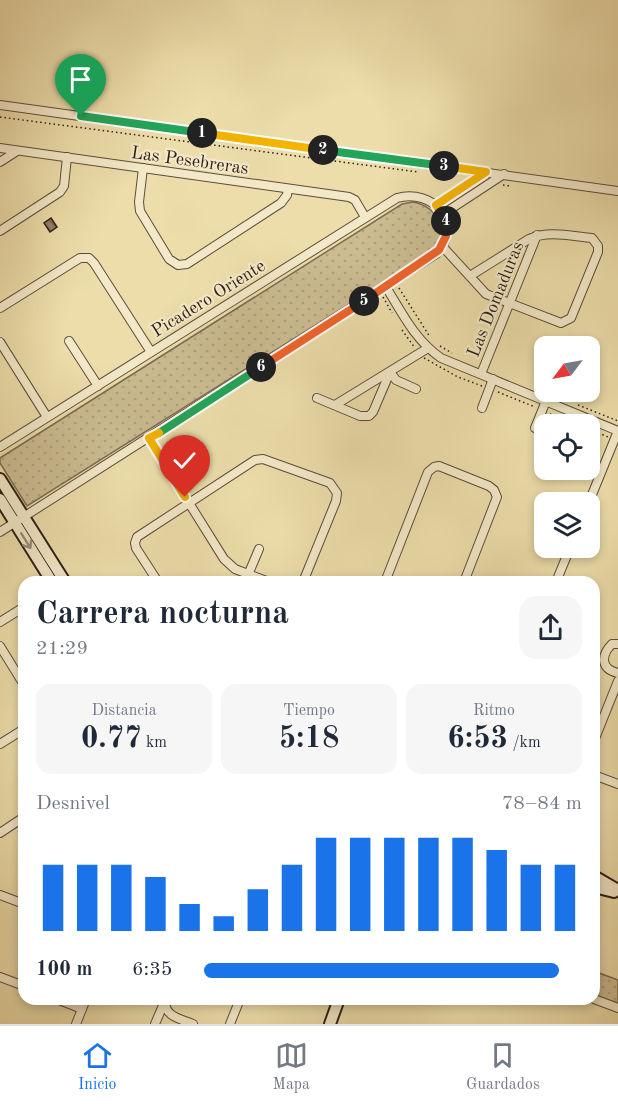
<!DOCTYPE html>
<html lang="es">
<meta charset="utf-8">
<style>
:root{--surface:#fff;--page:#f6f6f7;--text:#1f2937;--muted:#747a83;--line:#e0e1e3;--accent:#1a73e8}
body{margin:0;font-family:"Old Standard TT",serif;background:var(--page);color:var(--text);height:100vh;display:flex;flex-direction:column;font-size:22px;white-space:nowrap}
*{box-sizing:border-box;margin:0}
p{font-size:20px;color:var(--muted)}
.icon{flex:none;width:33px;height:33px;fill:none;stroke:currentColor;stroke-width:2;stroke-linecap:round;stroke-linejoin:round}
.map{position:relative;flex:1;overflow:hidden}
.sheet{position:absolute;left:18px;top:576px;width:582px;height:429px;display:flex;flex-direction:column;background:var(--surface);border-radius:18px;box-shadow:0 3px 9px #0003}
.sheet>*{flex:none}
.needle{width:39px;rotate:238deg}
.tools{position:absolute;left:534px;top:336px;display:grid;gap:12px}
.tools a{display:grid;place-items:center;width:66px;height:66px;border-radius:12px;background:var(--surface);box-shadow:0 3px 9px #0003;font-size:30px}
.pin{position:absolute;display:grid;place-items:center;width:51px;height:51px;color:#fff;margin:-62px -26px;border-radius:50% 50% 50% 0;rotate:-45deg;box-shadow:0 0 6px #0007}
.pin .icon{rotate:45deg}
.km{position:absolute;width:30px;height:30px;margin:-15px;border-radius:50%;background:#222;color:#fff;font-size:16px;line-height:30px;text-align:center}
.round{display:grid;place-items:center;flex:none;width:63px;height:63px;border-radius:18px;background:var(--page)}
.head{display:flex;align-items:center;justify-content:space-between;height:102px;padding:0 18px}
h1{font-size:33px;font-weight:700;line-height:45px}
.stats{display:grid;grid-template-columns:repeat(3,1fr);gap:9px;height:102px;padding:6px 18px}
.stats div{display:grid;align-content:center;border-radius:15px;background:var(--page);text-align:center}
.stats b{font-size:30px;font-weight:700}
.stats small{font-size:16px;font-weight:400}
.stats p{font-size:16px}
.chart{height:168px;padding:12px 18px}
.chart p{display:flex;justify-content:space-between}
.chart svg{width:100%;height:108px;margin-top:6px;stroke:var(--accent);stroke-width:6}
ul{padding:0 18px;list-style:none;font-size:20px}
li{display:grid;grid-template-columns:96px 72px 1fr;align-items:center;height:45px}
li i{height:15px;border-radius:8px;background:var(--accent)}
.tabs{display:flex;justify-content:space-around;align-items:center;height:84px;border-top:2px solid var(--line);background:var(--surface);font-size:16px;color:var(--muted)}
.tabs a{display:grid;justify-items:center;gap:3px}
.tabs .on{color:var(--accent)}
.map>svg:first-child{display:block}
</style>
<div class="map">
<svg width="618" height="1024" viewBox="0 0 618 1024">
<defs>
<pattern id="grass-dots" width="8" height="8" patternUnits="userSpaceOnUse" patternTransform="scale(1.5)"><rect width="8" height="8" fill="#cbbc91"/><path d="M2 2h.1M6 6h.1" fill="none" stroke="#aea17c" stroke-width="1.8" stroke-linecap="round"/></pattern>
<pattern id="building-back-hatch" width="6" height="6" patternUnits="userSpaceOnUse" patternTransform="scale(1.5)"><rect width="6" height="6" fill="#908162"/><path d="M-1 5l2 2M0 0l6 6M5-1l2 2" fill="none" stroke="#766950"/></pattern>
</defs>
<rect width="100%" height="100%" fill="#ecddaa"/>
<filter id="stains"><feTurbulence type="fractalNoise" baseFrequency=".00333" numOctaves="4"/><feColorMatrix values="0 0 0 0 .2 0 0 0 0 .09 0 0 0 0 .02 0 0 0 .5 -.17"/></filter>
<radialGradient id="worn" r=".72"><stop offset=".6" stop-color="#630" stop-opacity="0"/><stop offset="1" stop-color="#630" stop-opacity=".3"/></radialGradient>
<g fill="url(#grass-dots)" stroke="#7c6c53" stroke-width="1.5">
<path d="M413 202C438 206 449 232 432 252L27 506 0 463V458L402 204Z"/>
<path d="M594 971 618 980V1003L594 995Z"/>
</g>
<path fill="url(#building-back-hatch)" stroke="#2c1d15" stroke-width="1.5" d="M51 218 57 227 50 232 44 223Z"/>
<g fill="none" stroke-linecap="round" stroke-linejoin="round">
<defs>
<g id="street">
<path d="M0 105 618 191"/>
<path d="M0 148 349 197 355 200 365 217"/>
<path d="M0 162 17 151"/>
<path d="M143 168 139 202 140 211 169 259 178 265 187 264 281 203 287 195 288 189"/>
<path d="M436 205 487 172"/>
<path d="M443 214 504 174"/>
<path d="M0 231 60 192 64 186 67 157"/>
<path d="M442 246 486 294 561 323 571 318 598 252V246L592 238C571 236 548 230 529 239L470 276"/>
<path d="M386 287C402 313 415 340 441 358L618 431"/>
<path d="M0 308 80 258H89L94 263 151 352"/>
<path d="M69 341 98 386"/>
<path d="M0 342 47 417"/>
<path d="M390 372 396 380 416 389"/>
<path d="M481 374 537 235"/>
<path d="M317 398 360 416H369L373 412 390 372"/>
<path d="M335 405 428 348"/>
<path d="M482 408 493 379"/>
<path d="M535 428 546 401"/>
<path d="M149 439 224 559 235 569 269 582"/>
<path d="M0 447 397 198C433 188 465 224 436 254L0 532"/>
<path d="M589 502 618 431"/>
<path d="M158 582 136 548 135 543 137 537 255 460 263 459 330 483 337 493 336 501 303 582"/>
<path d="M245 582 259 549"/>
<path d="M385 582 428 472 434 467 439 466 489 486 494 490 497 497 464 582"/>
<path d="M556 582 570 548"/>
<path d="M0 622 24 607"/>
<path d="M618 644H612C601 655 600 669 618 673"/>
<path d="M0 646 24 685"/>
<path d="M594 741 618 681"/>
<path d="M0 744 24 729"/>
<path d="M594 775 618 784"/>
<path d="M0 833 24 817"/>
<path d="M0 895 24 904"/>
<path d="M0 977 24 986"/>
<path d="M57 999 82 1009"/>
<path d="M166 999C162 1016 181 1019 193 1024"/>
<path d="M594 999 618 1008"/>
<path d="M76 1024 86 999"/>
<path d="M155 1024 164 1003"/>
<path d="M230 1024 240 999"/>
</g>
<g id="secondary">
<path d="M0 479 65 582"/>
<path d="M0 499 52 582"/>
<path d="M594 876 618 890"/>
<path d="M594 887 614 892"/>
<path d="M330 1024 339 999"/>
</g>
</defs>
<use href="#street" stroke="#5c4d3a" stroke-width="10"/>
<use href="#secondary" stroke="#2c1d15" stroke-width="14"/>
<g stroke="#2c1d15" stroke-width="1.5" stroke-dasharray="1.5 3" stroke-linecap="butt">
<path d="M0 117 418 172"/>
<path d="M503 185 510 186"/>
<path d="M399 288 430 337"/>
<path d="M383 297 392 313"/>
<path d="M402 330 415 348"/>
<path d="M440 346 452 353"/>
<path d="M424 358 458 377 482 386"/>
<path d="M498 392 535 407"/>
<path d="M578 405 618 421"/>
<path d="M550 414 577 424"/>
<path d="M590 429 608 437"/>
</g>
<use href="#street" stroke="#f3e9c8" stroke-width="8"/>
<use href="#secondary" stroke="#f3e9c8" stroke-width="10"/>
</g>
<defs><path id="oneway-shaft" d="M-6 0H5M1.5-3L5.5 0L1.5 3" fill="none" stroke-width="1.6" stroke-linecap="round" stroke-linejoin="round" transform="scale(1.5)"/></defs>
<use stroke="#998d77" href="#oneway-shaft" transform="translate(26 541) rotate(58)"/>
<g fill="none" stroke-linecap="round" stroke-linejoin="round">
<defs>
<path id="split-1" d="M81 116 202 133"/>
<path id="split-2" d="M202 133 323 150"/>
<path id="split-3" d="M323 150 444 166"/>
<path id="split-4" d="M444 166 486 172 436 205 446 221"/>
<path id="split-5" d="M364 301 439 250 446 236V221"/>
<path id="split-6" d="M261 367 364 301"/>
<path id="split-7" d="M159 433 261 367"/>
<path id="split-8" d="M159 433 149 438 185 497"/>
</defs>
<use href="#split-1" stroke="#fff" stroke-width="12"/>
<use href="#split-2" stroke="#fff" stroke-width="12"/>
<use href="#split-3" stroke="#fff" stroke-width="12"/>
<use href="#split-4" stroke="#fff" stroke-width="12"/>
<use href="#split-5" stroke="#fff" stroke-width="12"/>
<use href="#split-6" stroke="#fff" stroke-width="12"/>
<use href="#split-7" stroke="#fff" stroke-width="12"/>
<use href="#split-8" stroke="#fff" stroke-width="12"/>
<use href="#split-1" stroke="#22a559" stroke-width="8"/>
<use href="#split-2" stroke="#f5b400" stroke-width="8"/>
<use href="#split-3" stroke="#22a559" stroke-width="8"/>
<use href="#split-4" stroke="#f5b400" stroke-width="8"/>
<use href="#split-5" stroke="#f0652b" stroke-width="8"/>
<use href="#split-6" stroke="#f0652b" stroke-width="8"/>
<use href="#split-7" stroke="#22a559" stroke-width="8"/>
<use href="#split-8" stroke="#f5b400" stroke-width="8"/>
</g>
<g text-anchor="middle" stroke-width="4.5" stroke-linejoin="round" paint-order="stroke">
<g font-size="18" fill="#2c1d15" stroke="#f3e9c8">
<text transform="translate(190 160) rotate(8)" y="6">Las Pesebreras</text>
<text transform="translate(208 298) rotate(-32)" y="6">Picadero Oriente</text>
<text transform="translate(495 299) rotate(-68)" y="6">Las Domaduras</text>
</g>
</g>
<rect width="100%" height="100%" filter="url(#stains)"/>
<rect width="100%" height="100%" fill="url(#worn)"/>
</svg>
<div class="tools">
<a><svg class="needle" viewBox="-14 -14 28 28"><path d="M0-13l5 13h-10z" fill="#e53935"/><path d="M0 13l5-13h-10z" fill="#747a83"/></svg></a>
<a><svg class="icon" aria-label="locate" viewBox="0 0 24 24"><circle cx="12" cy="12" r="6"/><path d="M12 2v4M12 18v4M2 12h4M18 12h4"/></svg></a>
<a><svg class="icon" aria-label="layers" viewBox="0 0 24 24"><path d="M12 4l9 5-9 5-9-5zM3 14l9 5 9-5"/></svg></a>
</div>
<div class="pin" style="left:81px;top:116px;background:#1e9e55"><svg class="icon" aria-label="arrive" viewBox="0 0 24 24"><path d="M6 21V4h12l-3 4 3 4H6"/></svg></div>
<div class="pin" style="left:185px;top:497px;background:#d93025"><svg class="icon" aria-label="check" viewBox="0 0 24 24"><path d="M5 12l5 5 9-10"/></svg></div>
<b class="km" style="left:202px;top:133px">1</b>
<b class="km" style="left:323px;top:150px">2</b>
<b class="km" style="left:444px;top:166px">3</b>
<b class="km" style="left:446px;top:221px">4</b>
<b class="km" style="left:364px;top:301px">5</b>
<b class="km" style="left:261px;top:367px">6</b>
<section class="sheet">
<div class="head"><div><h1>Carrera nocturna</h1><p>21:29</p></div><a class="round"><svg class="icon" aria-label="share" viewBox="0 0 24 24"><path d="M12 15V3M7 8l5-5 5 5M5 13v7h14v-7"/></svg></a></div>
<div class="stats">
<div><p>Distancia</p><b>0.77<small> km</small></b></div>
<div><p>Tiempo</p><b>5:18</b></div>
<div><p>Ritmo</p><b>6:53<small> /km</small></b></div>
</div>
<div class="chart"><p><span>Desnivel</span>78–84 m</p>
<svg viewBox="0 0 160 44" preserveAspectRatio="none"><path d="M5 44V17M15 44V17M25 44V17M35 44V22M45 44V33M55 44V38M65 44V27M75 44V17M85 44V6M95 44V6M105 44V6M115 44V6M125 44V6M135 44V11M145 44V17M155 44V17"/></svg>
</div>
<ul>
<li><b>100 m</b>6:35<i style="width:94%"></i></li>
</ul>
</section>
</div>
<nav class="tabs">
<a class="on"><svg class="icon" aria-label="home" viewBox="0 0 24 24"><path d="M3 11l9-7 9 7M6 9v11h12V9"/></svg>Inicio</a>
<a><svg class="icon" aria-label="map" viewBox="0 0 24 24"><path d="M3 6l6-2 6 2 6-2v14l-6 2-6-2-6 2zM9 4v14M15 6v14"/></svg>Mapa</a>
<a><svg class="icon" aria-label="saved" viewBox="0 0 24 24"><path d="M7 4h10v16l-5-4-5 4z"/></svg>Guardados</a>
</nav>
